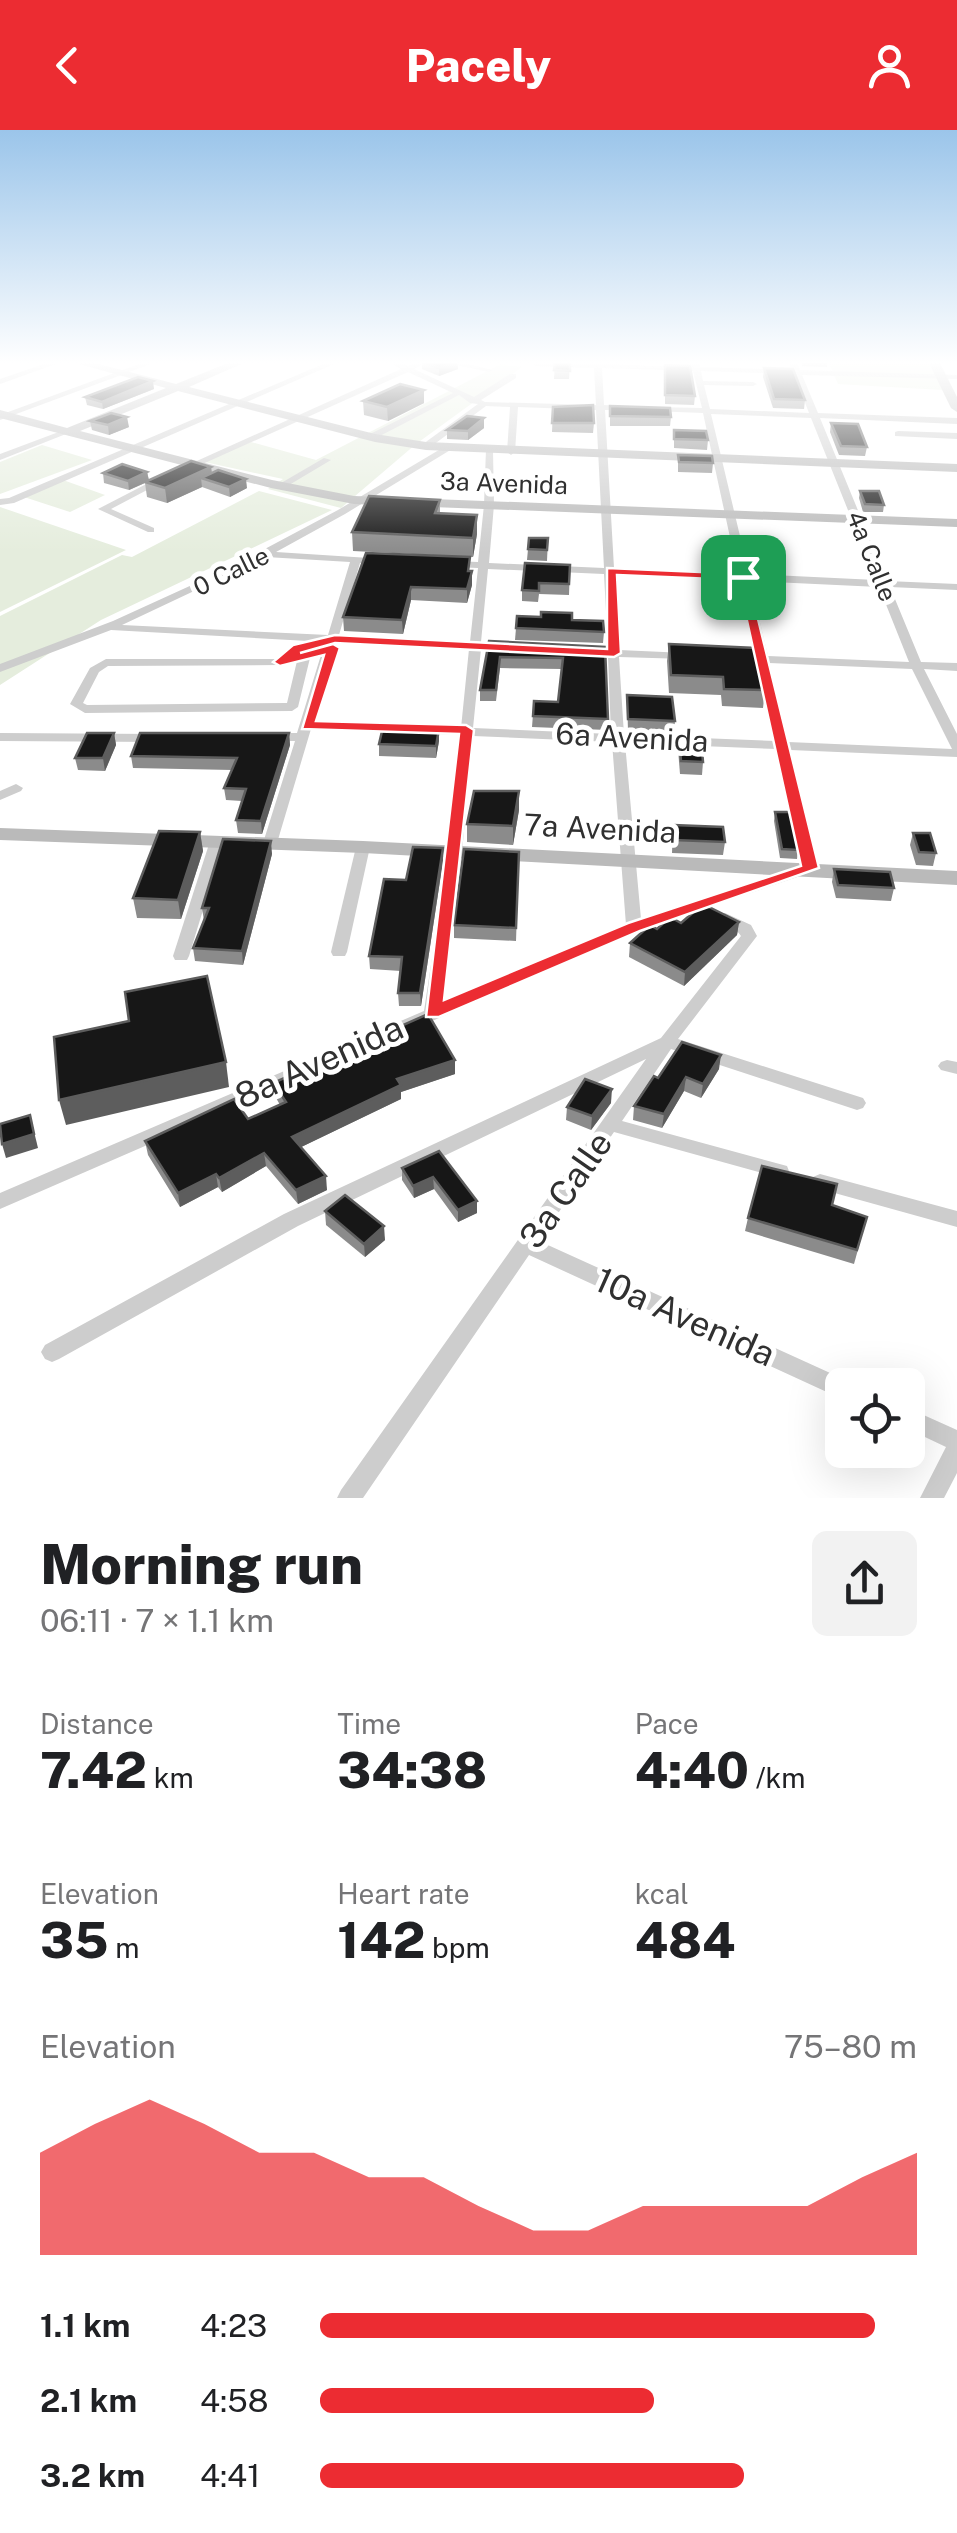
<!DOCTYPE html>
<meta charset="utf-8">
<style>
:root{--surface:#fff;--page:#f2f2f2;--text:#202124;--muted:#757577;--accent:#ec2c32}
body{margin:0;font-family:"Public Sans",sans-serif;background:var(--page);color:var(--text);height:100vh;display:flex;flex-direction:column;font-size:38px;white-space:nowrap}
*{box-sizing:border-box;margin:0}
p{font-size:32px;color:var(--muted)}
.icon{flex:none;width:55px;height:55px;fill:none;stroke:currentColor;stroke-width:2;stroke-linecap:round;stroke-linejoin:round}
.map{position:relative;height:1368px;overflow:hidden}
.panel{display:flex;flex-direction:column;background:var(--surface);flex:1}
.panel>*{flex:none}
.fabs{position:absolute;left:825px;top:1238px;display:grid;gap:20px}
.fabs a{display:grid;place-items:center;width:100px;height:100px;border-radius:15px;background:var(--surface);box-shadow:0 10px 40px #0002;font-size:50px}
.pin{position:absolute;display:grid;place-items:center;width:85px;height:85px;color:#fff;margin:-42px;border-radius:20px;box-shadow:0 5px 15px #0006}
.round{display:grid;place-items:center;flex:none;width:105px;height:105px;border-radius:15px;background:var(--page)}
.head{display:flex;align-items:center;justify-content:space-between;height:170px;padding:0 40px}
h1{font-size:55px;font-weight:800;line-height:75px}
.stats{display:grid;grid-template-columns:repeat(3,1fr);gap:15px;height:170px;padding:10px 40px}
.stats div{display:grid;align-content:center}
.stats b{font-size:50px;font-weight:800}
.stats small{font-size:28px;font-weight:400}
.stats p{font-size:28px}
.chart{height:280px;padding:20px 40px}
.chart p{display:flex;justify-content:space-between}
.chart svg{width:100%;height:180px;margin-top:10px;fill:var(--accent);opacity:.7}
ul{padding:0 40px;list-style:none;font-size:32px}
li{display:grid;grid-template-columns:160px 120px 1fr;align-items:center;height:75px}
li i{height:25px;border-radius:12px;background:var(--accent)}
header{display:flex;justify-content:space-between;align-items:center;height:130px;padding:0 40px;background:var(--accent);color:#fff;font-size:45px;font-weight:800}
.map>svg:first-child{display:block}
</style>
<header><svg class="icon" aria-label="back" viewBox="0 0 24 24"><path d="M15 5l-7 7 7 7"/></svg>Pacely<svg class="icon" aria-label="person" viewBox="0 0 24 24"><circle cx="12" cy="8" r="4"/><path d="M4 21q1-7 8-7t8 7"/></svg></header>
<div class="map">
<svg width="957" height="1368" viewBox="0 0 957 1368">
<rect width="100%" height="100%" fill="#fff"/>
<g fill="#e5eddd">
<path d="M828 231 929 232 943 260 838 254Z"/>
<path d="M501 234 522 237 416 314 341 378 268 359 283 349 200 331 251 312 316 330Z"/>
<path d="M42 315 92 330 0 364V332Z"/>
<path d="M63 350 105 365 70 382 24 367Z"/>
<path d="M259 361 332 380 101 490 0 555V486L122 425 132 427Z"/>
<path d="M0 377 126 420 0 482Z"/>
</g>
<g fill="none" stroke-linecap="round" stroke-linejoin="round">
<g fill="#cdcdcd" fill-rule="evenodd">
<path d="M52 231H64L0 254V249Z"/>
<path d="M147 231H159L0 290V285Z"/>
<path d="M330 231H341L14 373 0 375V369L9 368Z"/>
<path d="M387 231H398L408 236 418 231H429L414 239 474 267 510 244H516V248L481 270 485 272 596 275 594 238 536 236 532 234 536 232 692 237 691 231H699L700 237 792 240 789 232 796 231 800 240 957 245V249L802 245 818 283 957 288V294L820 288 887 451 957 454V460L890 457 921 532 957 533V541L924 539 957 604V627L790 620 817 738 815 741 639 801 0 1079V1063L424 881 448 722 460 605 311 599 277 713 270 717 263 713 295 611H273L267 607 273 603H297L321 525 310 528 298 577 292 581 85 583 70 574 90 538 106 529H280L324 517 326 512 111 500 0 542V534L113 491 227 439 338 380 449 314 453 317 452 319 345 384 276 422 385 429V433H360L339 505 470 512 478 438 453 437 448 434 453 431 478 432 484 375 486 319 493 321 494 375 489 433 604 438 596 280 518 277 515 322 511 325 507 322 510 277 486 276 429 318H423V314L478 274 470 273 459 265 374 309H368V305L453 263 408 242 187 341 179 339 401 239ZM602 238 693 241 702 278 652 277 648 279 652 281 703 283 738 444 614 438 605 280H626L630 278 626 276 604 275ZM701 241 794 244 809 283 710 279 704 255 753 256 757 254 753 252 703 251ZM711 284 811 288 876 450 749 444ZM266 427 350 432 328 505 122 495ZM488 439 604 444 608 519H588L582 522 588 525 608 526 611 604 473 598 481 519 507 520 513 517 507 514 481 512ZM614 444 739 450 756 526 752 529 758 532 775 611 624 605 619 527 686 529 692 526 686 523 619 520ZM750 451 879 457 909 532 768 526ZM337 512 469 519 461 598 313 592 334 521 339 518 336 515ZM297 531 287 573 87 575 83 573 99 542 108 536 280 535ZM769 533 912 539 952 619 788 612ZM473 606 612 612 626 795 441 874 462 722ZM625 613 777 619 802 736 641 789Z"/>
<path d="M437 231H454L493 240 489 242Z"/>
<path d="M64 300 71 302 0 330V324Z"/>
<path d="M898 301 957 303V309L895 306V302Z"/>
<path d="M324 328 331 330 284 358 276 356Z"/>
<path d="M158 348 166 350 111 379 154 398V402H148L98 379Z"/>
<path d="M0 603 157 604 163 608 157 612 0 611Z"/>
<path d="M16 654 23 658 21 661 0 670V661Z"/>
<path d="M217 707 224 711 189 826 187 830H175L173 826 210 711Z"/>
<path d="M363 713 370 717 347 822 345 826H333L331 822 356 717Z"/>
<path d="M725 783 751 795 757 806 678 909 863 968 866 973 863 978 857 980 671 919 622 991 787 1036 789 1041 787 1046 780 1048 614 1002 539 1111 850 1252 851 1255H842V1269L529 1125 363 1368H337L341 1360 646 929 298 1096 59 1229 52 1232 45 1229 41 1222 45 1215 284 1084 661 908 741 806C736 797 723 796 717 788L720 785Z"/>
<path d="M947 930 957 932V944L941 940 938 936 941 932Z"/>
<path d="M820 1044 957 1081V1097L813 1057 811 1052 813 1047Z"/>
<path d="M908 1278 957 1300V1343L944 1368H920L946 1317 908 1299Z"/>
</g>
<g fill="#bababa" fill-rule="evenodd">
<path d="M68 231H87L176 254 233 231H248L189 257 375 304 426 312 957 334V342L426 320 375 312 178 261 80 301 272 350 354 366 957 389V397L354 374 271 358 0 288V280L67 298 166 258Z"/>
<path d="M928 231H939L957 267V282L951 278Z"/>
<path d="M0 698 363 711 957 741V755L363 723 0 710Z"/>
</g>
</g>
<g fill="#8b8b8b">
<path d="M801 231H827V237L802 236Z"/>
<path d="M422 232H457L458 239 439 246 422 239Z"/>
<path d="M555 232H570L569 249H554Z"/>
<path d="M665 235 695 266 694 275 665 274Z"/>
<path d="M764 238 805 270 804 279 773 278 763 247Z"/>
<path d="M154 259 103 279 87 275 85 267Z"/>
<path d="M363 271 424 273 388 291 364 285Z"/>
<path d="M610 276 671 287 670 296H610Z"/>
<path d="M553 277 594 293 593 303 552 302Z"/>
<path d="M484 288V298L468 310 447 309V300Z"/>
<path d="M90 291 129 297 109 305 92 300Z"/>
<path d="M831 293 867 317 865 326 839 325 830 302Z"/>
<path d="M674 300 708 310 707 320 674 318Z"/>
<path d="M678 325 713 333 712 343 678 342Z"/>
<path d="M211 337 212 343 247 358 230 367 202 357 167 373 147 367 145 353 129 360 104 353 103 343 147 342 149 350Z"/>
<path d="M860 361 884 375 883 382H863L859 368Z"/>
<path d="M440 370V384L477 404 473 427 353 421 352 402Z"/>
<path d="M529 408H548L547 431 527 430Z"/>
<path d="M366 423 472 441V455L467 473 411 470 403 504 344 501 343 487Z"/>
<path d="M570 435 569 465 539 464 538 472 522 471V460Z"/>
<path d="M572 490 604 502 603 513 515 510 516 498Z"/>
<path d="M489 511 605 517 607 600 532 597 534 571 558 572 562 539 500 538 496 571H480V560Z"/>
<path d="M669 514 765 560 763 578 722 576 721 565 669 563 667 531Z"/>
<path d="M627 565 675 591 674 603 628 601Z"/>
<path d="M114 603 116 615 105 641 78 640 75 628Z"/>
<path d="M289 603 290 615 262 704 238 703 236 690 242 671 226 670 224 658 232 640 133 638 131 626Z"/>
<path d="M679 607 703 632 702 645 680 644 678 619Z"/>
<path d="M439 611 436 628 379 626V614Z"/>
<path d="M519 680 513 715 467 712V694Z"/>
<path d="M775 682 798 720 797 729 780 728 774 691Z"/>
<path d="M673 695 725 712 723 725 672 723Z"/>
<path d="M200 702 203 721 181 789 137 788 133 768Z"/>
<path d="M913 703 936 723 933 736 916 735 910 715Z"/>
<path d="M519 722 516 811 454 808V795Z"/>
<path d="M272 724 243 835 195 831 193 818 204 791 202 778Z"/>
<path d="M443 731 421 876H399L398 863 401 841 370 839 369 826 406 750Z"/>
<path d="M834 739 894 758 891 771 836 768 832 752Z"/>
<path d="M739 792 737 805 684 856 629 827 630 813 657 799 681 793Z"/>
<path d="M455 930V944L401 962V969L301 1017 327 1060 298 1074 266 1036 222 1062 218 1057 180 1077 148 1025 145 1011 248 989 280 975 275 966 273 953Z"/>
<path d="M719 939 701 968 684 961 662 998 633 990 634 976 658 948Z"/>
<path d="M611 973 591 1000 566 990 567 977Z"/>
<path d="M439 1021 477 1083 458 1092 434 1059 414 1068 402 1050V1038Z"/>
<path d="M832 1075 867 1087 854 1134 745 1101 748 1088Z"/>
<path d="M325 1081 385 1110 365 1127 326 1095Z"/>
</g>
<g fill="#5d5d5d">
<path d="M457 232 458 239 439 246V238Z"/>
<path d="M153 251 154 259 103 279 102 272Z"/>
<path d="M424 260V273L388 291 387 277Z"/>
<path d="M127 287 129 297 109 305 108 295Z"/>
<path d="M484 288V298L468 310V301Z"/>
<path d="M211 337 213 352 201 348 202 357 167 373 165 358Z"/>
<path d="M147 342 149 351 129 360 128 351Z"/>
<path d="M246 349 247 358 230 367 229 357Z"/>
<path d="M477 385V404L473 427V408Z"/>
<path d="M472 441V455L467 473V459Z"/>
<path d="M411 457V470L403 504 402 490Z"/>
<path d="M439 599V611L436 628V616Z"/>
<path d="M114 603 116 615 105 641 103 628Z"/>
<path d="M289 603 290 615 262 704 261 691Z"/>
<path d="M519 661V680L513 715V696Z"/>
<path d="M200 702 203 721 181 789 178 770Z"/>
<path d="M271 711 272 724 243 835 242 821Z"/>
<path d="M443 718V731L421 876 420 863Z"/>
<path d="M739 792 737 805 684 856 685 842Z"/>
<path d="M721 925 719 939 701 968 703 954Z"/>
<path d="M455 930V944L401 962V969L293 1021 292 1007 397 949Z"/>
<path d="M226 932 229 957 66 995 59 970Z"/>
<path d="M686 947 684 961 662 998 664 984Z"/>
<path d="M612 959 611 973 591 1000 592 986Z"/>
<path d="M30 985 38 1018 6 1028 2 1014Z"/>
<path d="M264 1023 266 1036 222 1062 219 1048Z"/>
<path d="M216 1044 218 1057 180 1077 178 1063Z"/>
<path d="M326 1046 327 1060 298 1074 296 1060Z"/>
<path d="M433 1047 434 1059 414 1068 413 1056Z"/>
<path d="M477 1071V1083L458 1092V1080Z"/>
<path d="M384 1096 385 1110 365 1127 364 1114Z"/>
</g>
<g fill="#171717" stroke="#5d5d5d" stroke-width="2.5">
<path d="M455 231 457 232 439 238 422 232Z"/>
<path d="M555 232H570V241L554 240Z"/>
<path d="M665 235 690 236 695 266 665 265Z"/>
<path d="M764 238 793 239 805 270 774 269Z"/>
<path d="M138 247 153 251 102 272 85 267Z"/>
<path d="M400 254 424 260 387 277 363 271Z"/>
<path d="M593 275 594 293H552L553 277Z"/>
<path d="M610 276 670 278 671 287 610 286Z"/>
<path d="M111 283 127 287 108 295 90 291Z"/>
<path d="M467 286 484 288 468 301 447 300Z"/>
<path d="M831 293 858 294 867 317 841 316Z"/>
<path d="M674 300 706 301 708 310 674 309Z"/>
<path d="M678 325 712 326 713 333 679 332Z"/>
<path d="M191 331 211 337 165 358 145 352Z"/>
<path d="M122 334 147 342 128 351 103 343Z"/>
<path d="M218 340 246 349 229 357 201 348Z"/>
<path d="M860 361H879L884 375 865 374Z"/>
<path d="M369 366 440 370 435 383 477 385 473 408 352 402Z"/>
<path d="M529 408H548L547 420 528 419Z"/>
<path d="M366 423 470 427 468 441H472L467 459 411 457 402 490 343 487Z"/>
<path d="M525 433 570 435 569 454 539 453V461L522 460Z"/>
<path d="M541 482 572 483V490L603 491 604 502 516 498 517 486 541 487Z"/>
<path d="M489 511 605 517 608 589 533 586 534 571 558 572 563 528 500 527 496 560H480Z"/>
<path d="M669 514 756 518 765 560 724 559 723 547 671 545Z"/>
<path d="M627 565 672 567 675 591 628 589Z"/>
<path d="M383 597 439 599 436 616 379 614Z"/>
<path d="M87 603H114L103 628H75Z"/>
<path d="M140 603H289L261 691 236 690 246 659 224 658 237 628 131 626Z"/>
<path d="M679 607 701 608 703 632 681 631Z"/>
<path d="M474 661H519L513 696 467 694Z"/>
<path d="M775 682H790L798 720 782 719Z"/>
<path d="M673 695 723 697 725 712 674 710Z"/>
<path d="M159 701 200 702 178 770 133 768Z"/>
<path d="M913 703H930L936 723 919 722Z"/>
<path d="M223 709 271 711 242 821 193 818 209 778H202Z"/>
<path d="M413 717 443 718 420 863H398L402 827 369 826 384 749 406 750Z"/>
<path d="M464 719 519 722 516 798 454 795Z"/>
<path d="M834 739 890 742 894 758 838 755Z"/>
<path d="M703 774 739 792 685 842 630 813 650 795 657 799 670 787 681 793Z"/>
<path d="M207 846 226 932 59 970 54 907 129 891 125 862Z"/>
<path d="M428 884 455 930 397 949 401 955 292 1007 326 1046 296 1060 264 1023 219 1048 216 1044 178 1063 145 1011 234 969 248 989 286 972 273 953Z"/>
<path d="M682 912 721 925 703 954 686 947 664 984 634 976 654 946 658 948Z"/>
<path d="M585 949 612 959 592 986 567 977Z"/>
<path d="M30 985 34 1004 2 1014 0 994Z"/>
<path d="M439 1021 477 1071 458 1080 433 1047 413 1056 402 1038Z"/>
<path d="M762 1036 837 1054 832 1075 867 1087 857 1120 748 1088Z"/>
<path d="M345 1065 384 1096 364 1114 325 1081Z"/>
</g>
<linearGradient id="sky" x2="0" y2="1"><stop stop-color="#9bc5ea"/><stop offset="0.55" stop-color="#fff"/><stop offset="1" stop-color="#fff" stop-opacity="0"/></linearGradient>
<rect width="957" height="423" fill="url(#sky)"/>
<path fill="#ec2c32" stroke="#fff" stroke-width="2.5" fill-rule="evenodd" d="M607 438 747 444 819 738 640 801 439 887H426L459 604 302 599 324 525 280 536 273 532 293 515 335 505 607 519ZM617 445 738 450 801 736 628 793 444 870 474 600 466 595 316 591 340 518 333 514 300 523 335 513 614 527 621 523Z"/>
<g text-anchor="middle" stroke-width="10" stroke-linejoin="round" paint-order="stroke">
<g font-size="25" fill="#303030" stroke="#fff">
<text transform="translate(504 353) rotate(2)" y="9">3a Avenida</text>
<text transform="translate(872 426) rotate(68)" y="9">4a Calle</text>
<text transform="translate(231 441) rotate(-26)" y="9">0 Calle</text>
</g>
<g font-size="30" fill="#303030" stroke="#fff">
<text transform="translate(632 608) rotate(3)" y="10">6a Avenida</text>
<text transform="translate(600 699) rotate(3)" y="10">7a Avenida</text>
</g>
<g font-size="35" fill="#303030" stroke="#fff">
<text transform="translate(319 932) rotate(-24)" y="12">8a Avenida</text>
<text transform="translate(566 1060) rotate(-55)" y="12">3a Calle</text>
<text transform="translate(685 1187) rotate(24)" y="12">10a Avenida</text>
</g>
</g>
</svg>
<div class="fabs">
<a><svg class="icon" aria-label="locate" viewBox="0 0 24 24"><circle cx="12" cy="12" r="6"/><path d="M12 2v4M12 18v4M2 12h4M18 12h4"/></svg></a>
</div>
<div class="pin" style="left:743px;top:447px;background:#1e9e55"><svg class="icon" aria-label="arrive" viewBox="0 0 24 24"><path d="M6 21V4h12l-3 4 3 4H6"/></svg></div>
</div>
<section class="panel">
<div class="head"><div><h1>Morning run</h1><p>06:11 · 7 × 1.1 km</p></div><a class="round"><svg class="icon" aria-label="share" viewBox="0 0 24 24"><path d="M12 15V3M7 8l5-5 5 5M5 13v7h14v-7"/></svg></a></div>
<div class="stats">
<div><p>Distance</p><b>7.42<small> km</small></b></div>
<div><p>Time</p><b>34:38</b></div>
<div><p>Pace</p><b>4:40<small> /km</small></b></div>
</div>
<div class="stats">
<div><p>Elevation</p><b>35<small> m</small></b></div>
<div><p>Heart rate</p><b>142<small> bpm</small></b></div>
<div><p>kcal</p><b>484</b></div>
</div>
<div class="chart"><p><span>Elevation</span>75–80 m</p>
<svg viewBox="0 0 160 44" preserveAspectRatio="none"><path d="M0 44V19L10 12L20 6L30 12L40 19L50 19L60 25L70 25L80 32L90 38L100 38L110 32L120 32L130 32L140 32L150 25L160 19V44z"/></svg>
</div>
<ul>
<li><b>1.1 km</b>4:23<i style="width:93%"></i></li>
<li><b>2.1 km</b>4:58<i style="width:56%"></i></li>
<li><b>3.2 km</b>4:41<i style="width:71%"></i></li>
</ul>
</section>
